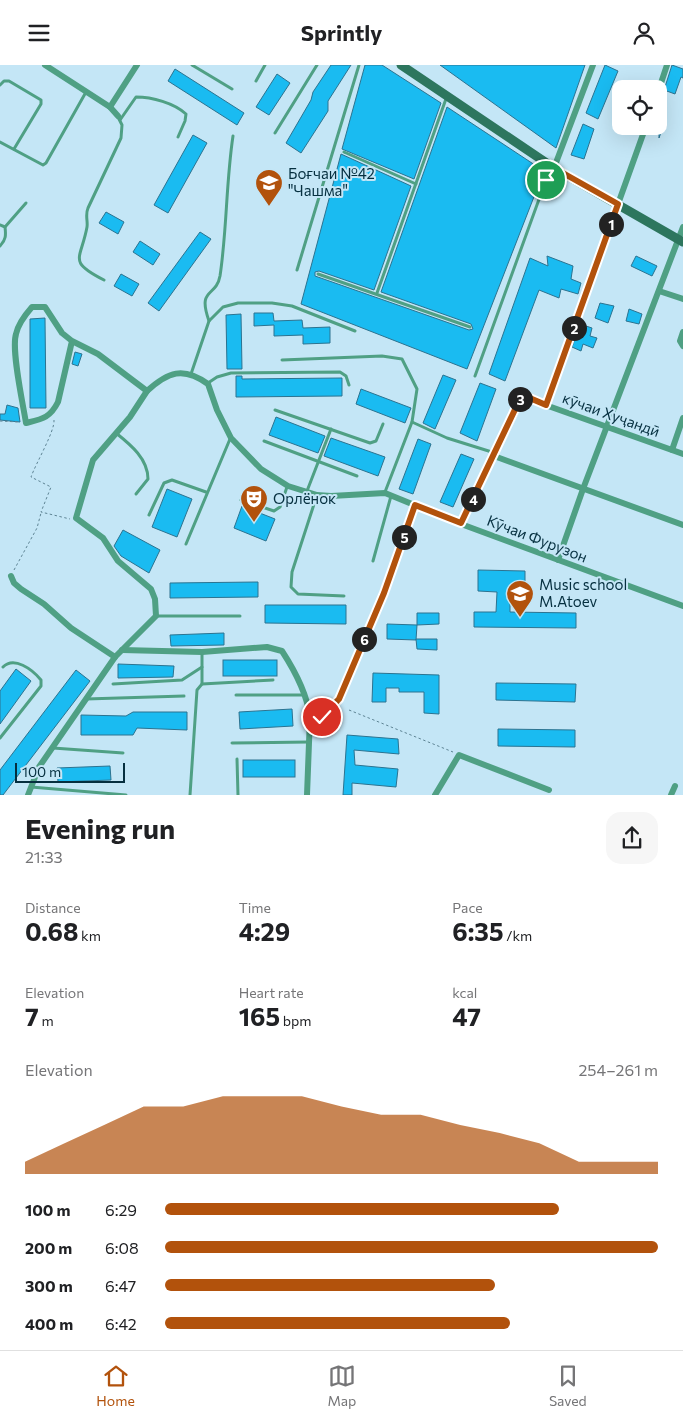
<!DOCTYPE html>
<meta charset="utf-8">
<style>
:root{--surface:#fff;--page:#f6f6f6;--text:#202124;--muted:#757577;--line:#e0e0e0;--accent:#b2520c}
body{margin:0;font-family:Commissioner,sans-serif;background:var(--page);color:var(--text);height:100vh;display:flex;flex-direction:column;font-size:19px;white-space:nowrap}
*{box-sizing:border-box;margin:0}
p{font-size:16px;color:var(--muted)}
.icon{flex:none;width:28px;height:28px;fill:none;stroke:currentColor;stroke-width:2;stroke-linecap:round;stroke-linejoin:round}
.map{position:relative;height:730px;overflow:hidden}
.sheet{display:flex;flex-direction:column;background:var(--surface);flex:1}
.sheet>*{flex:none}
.buttons{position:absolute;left:612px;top:15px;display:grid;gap:10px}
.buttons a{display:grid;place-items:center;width:55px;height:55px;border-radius:10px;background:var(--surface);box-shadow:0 5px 20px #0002;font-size:25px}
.scale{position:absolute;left:15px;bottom:12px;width:110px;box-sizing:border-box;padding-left:5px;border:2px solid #052f3f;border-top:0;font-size:14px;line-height:18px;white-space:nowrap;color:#052f3f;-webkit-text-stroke:4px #c4e6f6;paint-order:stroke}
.pin{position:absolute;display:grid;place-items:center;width:42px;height:42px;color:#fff;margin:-21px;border:2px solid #fff;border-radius:50%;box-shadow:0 1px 5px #0007}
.km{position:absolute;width:25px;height:25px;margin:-12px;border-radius:50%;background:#222;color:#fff;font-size:14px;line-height:25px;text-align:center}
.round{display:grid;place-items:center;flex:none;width:52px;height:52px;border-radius:15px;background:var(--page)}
.summary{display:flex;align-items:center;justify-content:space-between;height:85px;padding:0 25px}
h1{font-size:28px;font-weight:700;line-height:38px}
.stats{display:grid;grid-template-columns:repeat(3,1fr);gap:8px;height:85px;padding:5px 25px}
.stats div{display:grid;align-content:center}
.stats b{font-size:25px;font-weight:700}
.stats small{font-size:14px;font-weight:400}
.stats p{font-size:14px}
.chart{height:140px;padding:10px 25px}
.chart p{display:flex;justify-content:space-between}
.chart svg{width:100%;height:90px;margin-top:5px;fill:var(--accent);opacity:.7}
ul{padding:0 25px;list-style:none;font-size:16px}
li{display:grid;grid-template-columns:80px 60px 1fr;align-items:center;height:38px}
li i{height:12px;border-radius:6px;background:var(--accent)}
header{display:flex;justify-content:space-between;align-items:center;height:65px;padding:0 25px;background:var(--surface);font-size:22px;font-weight:700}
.tabs{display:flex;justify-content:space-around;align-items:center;height:70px;border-top:1px solid var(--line);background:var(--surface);font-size:14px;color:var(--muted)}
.tabs a{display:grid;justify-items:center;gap:2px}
.tabs .current{color:var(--accent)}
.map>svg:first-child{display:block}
</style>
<header><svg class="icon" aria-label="menu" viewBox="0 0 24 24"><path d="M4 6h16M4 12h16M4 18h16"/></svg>Sprintly<svg class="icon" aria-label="person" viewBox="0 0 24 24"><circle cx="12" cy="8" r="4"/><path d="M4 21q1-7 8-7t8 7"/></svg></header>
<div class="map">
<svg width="683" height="730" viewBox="0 0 683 730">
<rect width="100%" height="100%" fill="#c4e6f6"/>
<g fill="#1abbf1" stroke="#2c7390">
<path d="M331 0H351L328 36V46L301 88 286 78 311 35 313 27Z"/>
<path d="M365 0H382L441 38 414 114 342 84Z"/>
<path d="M440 0H585L556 83Z"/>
<path d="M605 0 618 6 598 54 586 48Z"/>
<path d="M672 0 683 4V13L681 12 675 29 664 25Z"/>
<path d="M175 4 244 48 237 60 168 16Z"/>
<path d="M277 9 290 18 269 50 256 42Z"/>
<path d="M447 42 544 106 467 304 301 239 341 89 411 121 374 225 319 206 315 207V211L469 265 473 264 471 259 381 227Z"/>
<path d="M659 51 666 54 659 73V67L650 64 651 61H659Z"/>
<path d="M583 59 594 64 584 94 571 90Z"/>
<path d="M193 70 207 78 168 148 154 140Z"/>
<path d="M106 147 124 157 118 169 99 158Z"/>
<path d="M200 167 211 174 159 246 148 238Z"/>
<path d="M140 176 160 189 153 200 133 187Z"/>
<path d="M547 191 573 201 571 214 581 218 578 229 561 224 559 233 539 225 505 316 489 309 530 193 548 201Z"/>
<path d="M636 191 657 201 652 211 631 201Z"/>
<path d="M121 209 139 219 132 231 114 221Z"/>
<path d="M600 238 614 241 608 258 595 253Z"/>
<path d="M629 244 642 249 639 259 626 256Z"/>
<path d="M254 248H273L274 256 302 255 303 263 330 262V278L303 279V270L274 271V260L254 261Z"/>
<path d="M241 249 242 304H227L226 250Z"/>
<path d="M45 253 46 343H30V254Z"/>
<path d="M580 259 592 263 590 271 597 273 593 283 583 279 581 286 572 282Z"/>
<path d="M75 287 82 289 78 301 72 299Z"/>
<path d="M443 310 456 315 435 364 423 358Z"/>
<path d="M236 311H242V314L342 313V331L236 332Z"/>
<path d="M480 318 496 324 477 376 460 368Z"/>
<path d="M361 324 411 343 405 358 356 339Z"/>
<path d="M7 340 18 343 20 357 0 355V349H5Z"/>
<path d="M276 352 325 371 318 388 269 370Z"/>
<path d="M331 373 385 392 378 411 324 391Z"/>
<path d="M418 374 431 379 413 429 399 424Z"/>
<path d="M461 389 474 394 453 442 440 437Z"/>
<path d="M167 424 192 434 177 472 152 462Z"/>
<path d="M242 441 275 454 266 476 234 463Z"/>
<path d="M123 465 160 485 149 508 121 491 114 481Z"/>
<path d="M478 505 525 506V527H510V547L576 548V563L474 562V547H496L497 527 478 526Z"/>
<path d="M258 517V532L170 533V518Z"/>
<path d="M265 540H346V559L265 558Z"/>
<path d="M417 548H439V559L417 560Z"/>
<path d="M387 559 417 560 416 575 387 574Z"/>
<path d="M224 568V580L171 581 170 570Z"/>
<path d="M416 574H437V585L417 584Z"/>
<rect x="223" y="595" width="54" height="16"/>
<path d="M118 599 174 601 173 612 118 613Z"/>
<path d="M16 604 31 616 0 659V626Z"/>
<path d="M76 605 90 616 3 730H0V705Z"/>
<path d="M373 608 439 610V649L424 648V627H399V623H386V637H372Z"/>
<path d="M496 618 576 619 575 637 496 635Z"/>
<path d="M292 644 293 661 240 664 239 647Z"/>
<path d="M133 647H187V665L137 663 133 670H81V650L126 651Z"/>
<path d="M498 664 575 665V682L498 681Z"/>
<path d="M347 670 398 674 399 689 354 685 355 700 398 704 396 722 352 718V730H343Z"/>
<rect x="243" y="695" width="52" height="17"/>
<path d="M110 701 111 715 58 717 57 703Z"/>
</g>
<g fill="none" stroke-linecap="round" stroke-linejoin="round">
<g stroke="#5e8494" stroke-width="1" stroke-dasharray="2.5 2.5" stroke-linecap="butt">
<path d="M54 355C55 366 36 398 31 412L51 422 41 447 70 454"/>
<path d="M0 356 19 357"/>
<path d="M14 505 37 463 41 448"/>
<path d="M349 645 453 687"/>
<path d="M316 652H324L339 634 384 528 412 448"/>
</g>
<g stroke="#4fa084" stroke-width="3">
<path d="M192 0 232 24"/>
<path d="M256 16 265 0"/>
<path d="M0 20 4 16H9L41 35V39L14 84"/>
<path d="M120 55 136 32C152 32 174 38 186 49L185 56 178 72"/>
<path d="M275 68 317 0"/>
<path d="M0 77 43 100 46 98 86 27"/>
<path d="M344 87 416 119"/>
<path d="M0 160 5 162C6 170 6 175 0 181"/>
<path d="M5 162 26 138"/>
<path d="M297 205 359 0"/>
<path d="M318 209 470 262"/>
<path d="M104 215C67 196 81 195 87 162 88 156 85 150 88 143L121 73 122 60 118 52"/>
<path d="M377 228 447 31"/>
<path d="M209 256C197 222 216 233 220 211 227 165 226 117 233 71"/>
<path d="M282 295 382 291 402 294 417 324 412 357 385 427"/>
<path d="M191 309 209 256 223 242 238 238H272L292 241 355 266"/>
<path d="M475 311 546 115 553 103"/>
<path d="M208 318 217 312 231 308 340 307 346 311 349 320"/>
<path d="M275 345 370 378 376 376 383 359"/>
<path d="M412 357 447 373 495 388"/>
<path d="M116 368C131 380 148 394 148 414L136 429"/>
<path d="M264 376 357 411"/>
<path d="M307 426 331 364"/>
<path d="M317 430 292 507 291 522 298 529 344 531"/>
<path d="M241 435 274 446 280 442 287 422"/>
<path d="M149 450 164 418 172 415 206 427"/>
<path d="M186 479 230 374"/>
<path d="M373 496 391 431"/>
<path d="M156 551H240"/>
<path d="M202 588V619"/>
<path d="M113 619 182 615 202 602"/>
<path d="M236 630H304"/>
<path d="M86 634 184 631"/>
<path d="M0 673 41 621V615C32 604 14 591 3 602"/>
<path d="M232 678 309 677"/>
<path d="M53 683 123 688"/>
<path d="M237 694 238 730"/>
<path d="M31 722 126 730"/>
<path d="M190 730 197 625 202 619 273 615"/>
</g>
<g stroke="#4fa084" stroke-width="6">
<path d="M45 0 110 42 118 51"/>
<path d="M659 24 667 0"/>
<path d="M110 42 137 0"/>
<path d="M554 103 593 0"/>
<path d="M659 226 683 234"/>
<path d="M683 267 680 276 683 281"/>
<path d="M72 276 58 337C50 353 42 354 26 358 23 339 11 285 16 269 18 259 25 250 32 242H45L62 268 72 276 98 289 147 326C168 307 183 301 208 319L217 345 231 373 261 404 288 421 317 430 331 431 385 428 461 459 683 541"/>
<path d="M546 340 646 61"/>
<path d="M672 385 683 353"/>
<path d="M494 391 683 460"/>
<path d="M461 459 523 332 683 389"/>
<path d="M558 495 583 424 683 162"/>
<path d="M11 511 14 518 21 524 44 539 71 563 115 592"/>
<path d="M122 585 202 587 267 582 282 586C295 606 307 628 310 652L307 730"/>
<path d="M28 730 39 702 115 592 156 551 155 534 151 524 118 496 103 473 76 453 93 395 130 352 147 326"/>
<path d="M435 730 459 690 549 725"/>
<path d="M671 730 675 721"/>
</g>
<path stroke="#2d765e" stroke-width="9" d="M401 0 554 103 683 177"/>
</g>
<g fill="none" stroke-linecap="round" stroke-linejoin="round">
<defs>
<path id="route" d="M322 652 339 634 384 528 415 440 461 458 520 334 525 331 546 340 618 139 554 103 546 115"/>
</defs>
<use href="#route" stroke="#fff" stroke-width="10"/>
<use href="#route" stroke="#b2520c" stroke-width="6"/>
</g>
<defs>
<symbol id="school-pin" viewBox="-11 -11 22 30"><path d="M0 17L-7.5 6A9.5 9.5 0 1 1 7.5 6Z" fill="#b2520c" stroke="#c4e6f6"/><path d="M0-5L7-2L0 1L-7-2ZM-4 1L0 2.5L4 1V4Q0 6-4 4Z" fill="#fff"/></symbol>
<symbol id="theatre-pin" viewBox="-11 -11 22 30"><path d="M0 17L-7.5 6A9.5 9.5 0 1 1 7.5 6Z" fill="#b2520c" stroke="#c4e6f6"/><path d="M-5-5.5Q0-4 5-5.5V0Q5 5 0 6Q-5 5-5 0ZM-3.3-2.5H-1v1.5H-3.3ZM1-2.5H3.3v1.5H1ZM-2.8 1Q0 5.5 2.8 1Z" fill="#fff"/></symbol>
</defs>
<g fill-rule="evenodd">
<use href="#school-pin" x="253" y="102" width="32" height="43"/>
<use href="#theatre-pin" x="238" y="418" width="32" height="43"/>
<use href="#school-pin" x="504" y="513" width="32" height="43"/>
</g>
<g text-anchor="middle" stroke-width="4" stroke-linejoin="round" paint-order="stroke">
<g font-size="15" fill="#052f3f" stroke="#c4e6f6" text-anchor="start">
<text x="288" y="114">Боғчаи №42<tspan x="288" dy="17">"Чашма"</tspan></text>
<text x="273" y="439">Орлёнок</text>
<text x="539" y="525">Music school<tspan x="539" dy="17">M.Atoev</tspan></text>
</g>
<g font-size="15" fill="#052f3f" stroke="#c4e6f6">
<text transform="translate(611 350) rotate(20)" y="5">кӯчаи Хуҷандӣ</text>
<text transform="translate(537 474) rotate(21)" y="5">Кӯчаи Фурузон</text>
</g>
</g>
</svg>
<div class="buttons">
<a><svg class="icon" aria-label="locate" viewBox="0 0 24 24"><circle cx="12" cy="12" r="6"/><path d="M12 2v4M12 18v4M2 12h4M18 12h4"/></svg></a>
</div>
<div class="scale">100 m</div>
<div class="pin" style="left:546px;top:115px;background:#1e9e55"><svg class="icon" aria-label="arrive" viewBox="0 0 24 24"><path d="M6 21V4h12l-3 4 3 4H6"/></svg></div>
<div class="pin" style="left:322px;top:652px;background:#d93025"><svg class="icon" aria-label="check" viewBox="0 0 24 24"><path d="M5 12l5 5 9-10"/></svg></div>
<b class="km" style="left:611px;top:159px">1</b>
<b class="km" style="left:574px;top:263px">2</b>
<b class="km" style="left:520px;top:334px">3</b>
<b class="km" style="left:473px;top:434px">4</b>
<b class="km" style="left:404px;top:472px">5</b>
<b class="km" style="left:364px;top:574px">6</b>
</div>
<section class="sheet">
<div class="summary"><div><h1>Evening run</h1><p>21:33</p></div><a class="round"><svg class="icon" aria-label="share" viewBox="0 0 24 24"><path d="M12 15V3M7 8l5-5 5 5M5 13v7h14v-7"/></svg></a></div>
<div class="stats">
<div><p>Distance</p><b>0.68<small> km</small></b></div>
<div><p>Time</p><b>4:29</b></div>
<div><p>Pace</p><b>6:35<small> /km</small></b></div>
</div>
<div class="stats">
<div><p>Elevation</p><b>7<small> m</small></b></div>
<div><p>Heart rate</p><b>165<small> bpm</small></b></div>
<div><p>kcal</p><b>47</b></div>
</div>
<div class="chart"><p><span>Elevation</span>254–261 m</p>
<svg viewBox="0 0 160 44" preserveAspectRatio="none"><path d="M0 44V38L10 29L20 20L30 11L40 11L50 6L60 6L70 6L80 11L90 15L100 15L110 20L120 24L130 29L140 38L150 38L160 38V44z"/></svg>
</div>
<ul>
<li><b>100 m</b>6:29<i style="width:80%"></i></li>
<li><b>200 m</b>6:08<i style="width:100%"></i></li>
<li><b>300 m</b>6:47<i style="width:67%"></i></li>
<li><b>400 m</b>6:42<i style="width:70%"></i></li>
</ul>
</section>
<nav class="tabs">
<a class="current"><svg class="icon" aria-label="home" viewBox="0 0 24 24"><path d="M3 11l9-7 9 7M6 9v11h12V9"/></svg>Home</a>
<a><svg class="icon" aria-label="map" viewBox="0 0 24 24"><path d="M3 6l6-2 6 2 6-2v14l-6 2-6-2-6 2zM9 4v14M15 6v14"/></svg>Map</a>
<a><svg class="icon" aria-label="saved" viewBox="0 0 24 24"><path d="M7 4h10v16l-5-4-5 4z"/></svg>Saved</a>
</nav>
